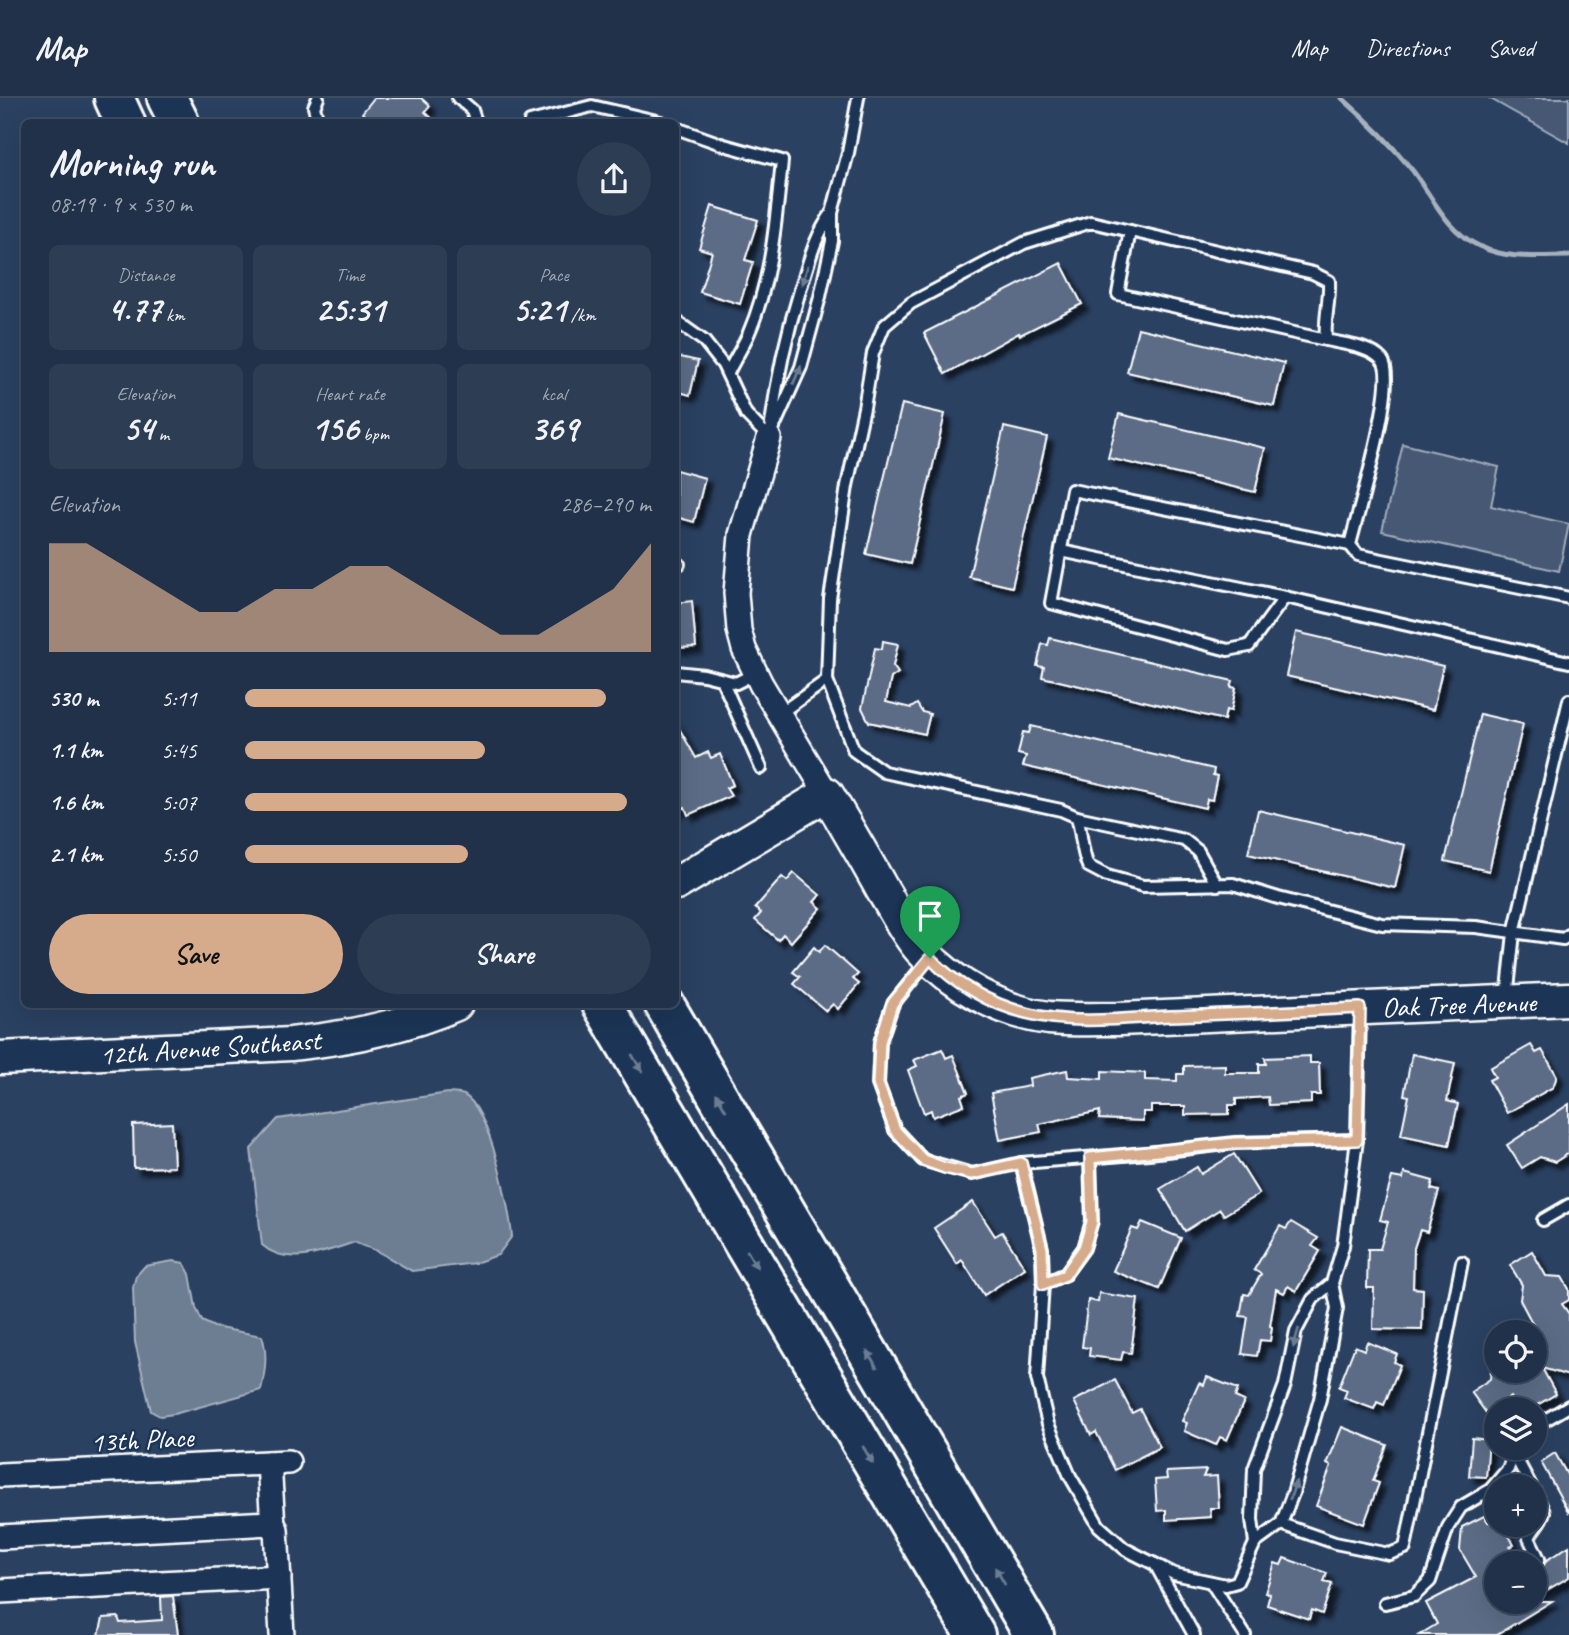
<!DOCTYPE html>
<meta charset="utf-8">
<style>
:root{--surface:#203149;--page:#2d3d53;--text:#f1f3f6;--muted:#a2a9b4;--line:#3d4c61;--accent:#d6ab8b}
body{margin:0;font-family:Caveat,sans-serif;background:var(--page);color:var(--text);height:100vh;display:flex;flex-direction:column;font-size:26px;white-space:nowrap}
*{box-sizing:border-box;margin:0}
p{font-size:23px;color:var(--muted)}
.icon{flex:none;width:38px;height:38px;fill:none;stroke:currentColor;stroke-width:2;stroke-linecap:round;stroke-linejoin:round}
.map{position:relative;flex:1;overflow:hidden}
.panel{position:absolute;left:21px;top:21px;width:658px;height:889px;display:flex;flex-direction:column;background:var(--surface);border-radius:10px;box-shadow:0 7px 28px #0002,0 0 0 2px var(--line)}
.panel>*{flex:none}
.fabs{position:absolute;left:1484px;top:1222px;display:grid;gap:14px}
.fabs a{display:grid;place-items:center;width:63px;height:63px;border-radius:50%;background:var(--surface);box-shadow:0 7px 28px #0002,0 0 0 2px var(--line);font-size:35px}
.pin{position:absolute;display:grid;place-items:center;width:60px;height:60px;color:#fff;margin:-72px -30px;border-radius:50% 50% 50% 0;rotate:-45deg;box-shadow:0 0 7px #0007}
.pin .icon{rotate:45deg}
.round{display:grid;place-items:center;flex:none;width:74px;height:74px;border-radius:37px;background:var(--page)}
.head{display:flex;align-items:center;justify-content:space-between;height:119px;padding:0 28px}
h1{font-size:38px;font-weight:700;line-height:52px}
.figures{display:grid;grid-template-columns:repeat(3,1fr);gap:10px;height:119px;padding:7px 28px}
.figures div{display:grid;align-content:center;border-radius:10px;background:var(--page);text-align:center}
.figures b{font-size:35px;font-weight:700}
.figures small{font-size:19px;font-weight:400}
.figures p{font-size:19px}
.chart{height:196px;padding:14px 28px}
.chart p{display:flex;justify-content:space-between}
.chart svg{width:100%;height:126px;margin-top:7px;fill:var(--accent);opacity:.7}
.action{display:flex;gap:14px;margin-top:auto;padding:14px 28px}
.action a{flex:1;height:80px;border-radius:42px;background:var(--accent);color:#111;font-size:28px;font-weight:700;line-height:80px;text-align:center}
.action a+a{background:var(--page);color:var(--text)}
ul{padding:0 28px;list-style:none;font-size:23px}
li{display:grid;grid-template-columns:112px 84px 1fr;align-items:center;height:52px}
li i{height:18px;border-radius:9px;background:var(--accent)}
header{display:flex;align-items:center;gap:42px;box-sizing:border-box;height:98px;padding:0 35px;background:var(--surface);border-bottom:2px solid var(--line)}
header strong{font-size:33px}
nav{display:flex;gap:38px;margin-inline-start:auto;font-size:24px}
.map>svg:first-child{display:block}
</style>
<header>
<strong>Map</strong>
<nav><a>Map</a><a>Directions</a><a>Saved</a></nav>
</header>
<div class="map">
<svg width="1569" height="1537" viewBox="0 0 1569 1537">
<defs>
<filter id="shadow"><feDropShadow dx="6" dy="6" stdDeviation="2" flood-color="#0009"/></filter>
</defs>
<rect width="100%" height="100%" fill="#2a4161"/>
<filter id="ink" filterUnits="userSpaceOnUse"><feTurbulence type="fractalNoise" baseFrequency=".0143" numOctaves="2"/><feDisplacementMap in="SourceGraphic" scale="14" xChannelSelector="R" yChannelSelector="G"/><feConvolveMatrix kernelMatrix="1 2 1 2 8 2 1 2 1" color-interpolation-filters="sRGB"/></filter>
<g filter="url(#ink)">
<g fill="#465975" stroke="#a2acba" stroke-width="2">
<path d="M1489 0H1569V45Z"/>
<path d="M1403 346 1499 369 1491 408 1569 426 1559 473 1382 433Z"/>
</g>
<g fill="#6d7d92" stroke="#a7b1be" stroke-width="2">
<path d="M448 995C452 996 459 995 464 997 490 1011 509 1108 512 1138L498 1157 475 1165 412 1173C399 1166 389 1159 377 1153 369 1149 362 1149 355 1144 327 1153 287 1170 262 1147L251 1051 278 1021Z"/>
<path d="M173 1163 184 1165 190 1176 196 1210 202 1223 214 1229 262 1238C268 1256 265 1274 261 1292L174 1316 160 1318 151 1313 135 1244 133 1189 136 1178 145 1168Z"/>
</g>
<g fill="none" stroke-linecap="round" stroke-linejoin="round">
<path stroke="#a7b1be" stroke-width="5" d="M1342 0C1367 22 1392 47 1413 73 1433 100 1447 133 1479 148 1507 162 1540 158 1569 158"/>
</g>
<g fill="#5b6c86" stroke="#fff" stroke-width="2" filter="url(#shadow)">
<path d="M374 0H421L430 8 425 14 436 24H373L362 15Z"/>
<path d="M712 108 758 122 745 162 753 164 740 206 700 194 712 154 699 150Z"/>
<path d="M1061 165 1082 206 1020 237 1019 235 945 276 924 235Z"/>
<path d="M1138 230 1284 265 1274 308 1127 274Z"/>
<path d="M676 258 698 263 690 297 676 293Z"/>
<path d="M902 306 945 316 910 466 866 456Z"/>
<path d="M1119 316 1265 350 1255 394 1108 360Z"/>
<path d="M1004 329 1047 339 1012 489 969 479Z"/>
<path d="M676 372 705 380 694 424 676 419Z"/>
<path d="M692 503 696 549 676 550V505Z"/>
<path d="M1296 534 1443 568 1433 612 1286 578Z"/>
<path d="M1050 540 1233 583 1231 589 1236 590 1231 613 1226 612 1224 622 1042 579 1044 569 1037 568 1042 546 1048 547Z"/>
<path d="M883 543 898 546 893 568 898 575 891 580 886 604 911 610 917 606 922 614 930 616 925 636 869 624 862 610 875 550 882 551Z"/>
<path d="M1480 616 1523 626 1489 773 1445 763Z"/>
<path d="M676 625 696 660 708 654 711 660 720 656 733 687 726 690 731 698 688 717 685 709 676 713Z"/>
<path d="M1031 628 1214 671 1213 677 1217 678 1212 702 1207 701 1205 710 1023 668 1026 658 1018 656 1023 634 1029 635Z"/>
<path d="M1258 712 1405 747 1395 790 1248 756Z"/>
<path d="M794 775 820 797 814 804 821 810 791 844 783 836 778 842 755 822 761 815 755 810 782 779 787 783Z"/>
<path d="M825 847 858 876 853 881 859 886 838 911 833 906 826 913 794 886 800 879 793 874 814 849 819 854Z"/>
<path d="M1531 947 1536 955 1542 952 1557 978 1553 989 1507 1015 1489 982 1495 979 1490 970Z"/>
<path d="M942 951 946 960 953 957 968 995 961 998 964 1007 933 1019 931 1012 924 1015 908 972 917 968 914 962Z"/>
<path d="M1412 956 1455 965 1447 1003 1458 1006 1449 1047 1401 1037 1409 998 1404 997Z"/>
<path d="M1310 958V965H1319L1320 997H1311V1005L1269 1007 1268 999 1236 1001V1007H1229V1016L1185 1017V1008H1151V1014H1143V1023L1099 1021 1100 1013 1039 1026 1041 1034 1000 1042 991 995 1030 988 1029 980 1067 972 1068 979 1102 981V973L1145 975V982L1177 983V976H1184V968L1225 967V975H1259V966H1266L1265 960Z"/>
<path d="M1569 1006V1055L1555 1064 1540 1059 1522 1070 1507 1047Z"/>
<path d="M172 1025 174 1069 134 1070 133 1027Z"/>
<path d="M1234 1056 1259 1096 1224 1117 1220 1111 1185 1133 1160 1091 1197 1069 1201 1076Z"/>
<path d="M1404 1075 1433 1083 1431 1091 1439 1093 1427 1134 1420 1132 1414 1150 1413 1190 1423 1191 1422 1232 1373 1231 1374 1190H1367L1368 1151H1380L1388 1124 1380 1122 1392 1079 1403 1081Z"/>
<path d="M973 1104 995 1138 1002 1134 1025 1170 984 1197 962 1162 957 1166 934 1130Z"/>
<path d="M1142 1124 1181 1140 1159 1191 1113 1173 1132 1130 1138 1132Z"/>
<path d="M1291 1124 1318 1140 1312 1148 1320 1153 1296 1193 1288 1188 1284 1195 1276 1191 1270 1228 1272 1229 1270 1243 1260 1242 1257 1258 1242 1256 1248 1219 1240 1218 1244 1196 1249 1197 1261 1176 1254 1172 1280 1128 1286 1131Z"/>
<path d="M1532 1153 1546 1178 1562 1179 1569 1191V1202L1562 1206 1569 1216V1278L1535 1268V1251H1546L1520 1202 1522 1187 1510 1167Z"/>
<path d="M1099 1195 1138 1201 1131 1255 1123 1254 1121 1262 1089 1258 1090 1250 1082 1249 1088 1202 1098 1204Z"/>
<path d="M1367 1244 1397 1256 1394 1264 1400 1267 1384 1307 1377 1304 1374 1311 1344 1300 1347 1292 1339 1289 1355 1248 1364 1252Z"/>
<path d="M1491 1272H1543L1556 1296 1530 1311H1516L1510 1299 1487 1316 1471 1294 1490 1281Z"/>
<path d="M1207 1279 1238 1291 1235 1299 1244 1303 1227 1342 1220 1339 1216 1347 1184 1333 1187 1325 1182 1323 1199 1285 1204 1287Z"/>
<path d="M1115 1282 1132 1315 1140 1311 1160 1349 1115 1372 1096 1334 1091 1337 1074 1303Z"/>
<path d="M1342 1329 1387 1347 1373 1383 1379 1385 1364 1426 1316 1408 1331 1368 1327 1366Z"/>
<path d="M1472 1340 1489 1342 1486 1379 1469 1378Z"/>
<path d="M1555 1355 1569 1380V1415L1541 1364Z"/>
<path d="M1206 1372 1203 1379 1217 1378 1219 1410H1210L1211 1419 1166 1422V1412L1157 1413 1155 1382 1167 1381 1166 1374Z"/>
<path d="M1484 1418 1488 1424 1503 1426 1514 1447 1510 1449 1519 1465H1496V1503H1552L1496 1537H1419L1437 1526 1426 1505 1476 1479 1460 1452 1462 1429Z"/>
<path d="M1569 1448V1479L1535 1499V1469L1543 1468 1547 1462Z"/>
<path d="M1284 1460 1327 1475 1324 1484 1332 1486 1322 1516 1312 1512 1309 1521 1267 1507 1270 1496 1265 1495 1275 1465 1281 1467Z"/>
<path d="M173 1498 178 1537H99L103 1520 118 1519 120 1525 162 1522 161 1499Z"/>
</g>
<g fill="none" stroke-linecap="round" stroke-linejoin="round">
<defs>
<g id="lane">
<path d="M458 0 472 12 476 24"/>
<path d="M318 24 314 9 318 0"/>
<path d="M530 24 592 8 661 24"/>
<path d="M676 30 724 47 782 63C776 120 772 183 748 237 742 250 734 262 728 275"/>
<path d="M1130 133 1118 196 1326 242"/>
<path d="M676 223 704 243 723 267 746 316 769 340"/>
<path d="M771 326C777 279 787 234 801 189 810 161 814 140 832 115"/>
<path d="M769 340 801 269 820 199 832 143V115L848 55 858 0"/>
<path d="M1350 447 1072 392 1051 505 1228 552 1249 548 1285 499 1569 564"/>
<path d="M1061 453 1285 499"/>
<path d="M676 466H679"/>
<path d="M676 574 704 577 736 585 756 575"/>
<path d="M722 582 761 670"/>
<path d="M827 582 854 653 884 674 1061 712 1077 719C1082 736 1081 751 1088 768L1107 778 1143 788 1233 786 1278 800 1382 826 1476 829 1563 841 1569 837"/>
<path d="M779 616 827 582 830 501 847 388 864 310 873 255 884 228 911 205 1024 145 1091 124 1313 175 1329 183C1330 204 1324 221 1326 242 1343 246 1370 248 1382 262 1399 281 1357 417 1350 447L1358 457 1569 500"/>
<path d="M1077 719 1184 742 1198 753 1217 787"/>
<path d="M928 862 893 906 880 944 878 986 895 1032 923 1062 972 1076 1021 1065 1149 1055 1235 1045 1357 1042"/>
<path d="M1507 900 1514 835 1569 602"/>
<path d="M1021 1065 1042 1151 1043 1186 1037 1280 1048 1326 1070 1378 1099 1428 1125 1451 1174 1476 1226 1487 1237 1484 1255 1445 1281 1426 1293 1395 1320 1301 1337 1210 1332 1185 1343 1148 1357 1042 1360 914"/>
<path d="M1543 1122 1569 1107"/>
<path d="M1043 1186 1065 1176 1084 1150 1092 1123 1090 1060"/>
<path d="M1535 1328 1569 1308"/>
<path d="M1514 1356 1531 1388"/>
<path d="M1535 1394 1544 1414C1541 1425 1533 1430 1529 1440L1539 1461"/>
<path d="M1281 1426 1335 1445 1389 1456 1405 1450 1462 1164"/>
<path d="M1255 1445 1252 1421 1254 1371 1285 1287 1296 1233 1313 1201 1332 1185"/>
<path d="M1155 1466 1194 1537"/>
<path d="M1211 1484 1245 1537"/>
<path d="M1385 1505 1414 1498 1430 1483 1448 1429 1461 1409 1490 1392 1508 1371 1516 1349"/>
</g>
<g id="street">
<path d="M769 340 741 437 736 495 739 532 744 551 761 586 827 696"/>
<path d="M269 1365 273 1428"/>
<path d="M0 1377 288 1364"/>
<path d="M0 1439 271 1425 276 1431 282 1537"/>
<path d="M0 1493 279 1479"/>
</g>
<g id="secondary">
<path d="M676 786 827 696C846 728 865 760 883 793 895 812 905 834 920 851 953 887 1001 914 1049 920 1072 922 1096 921 1119 921L1569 901"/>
<path d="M0 960 291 946C348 940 403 929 456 906"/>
</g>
<g id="highway">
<path d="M114 0 125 24"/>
<path d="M167 0 179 24"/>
<path d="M602 906 975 1537"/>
<path d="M664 906 1034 1537"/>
</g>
</defs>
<use href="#lane" stroke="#fff" stroke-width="16"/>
<use href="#street" stroke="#fff" stroke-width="28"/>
<use href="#secondary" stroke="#fff" stroke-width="37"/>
<use href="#highway" stroke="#fff" stroke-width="44"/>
<use href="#lane" stroke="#1d3557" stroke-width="10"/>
<use href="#street" stroke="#1d3557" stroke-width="23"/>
<use href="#secondary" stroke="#1d3557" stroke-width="32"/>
<use href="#highway" stroke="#1d3557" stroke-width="38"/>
</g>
<defs><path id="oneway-solid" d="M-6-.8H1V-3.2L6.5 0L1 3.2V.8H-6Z" transform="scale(1.75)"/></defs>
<g fill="#6c7c92">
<use href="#oneway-solid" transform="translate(805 177) rotate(107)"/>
<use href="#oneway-solid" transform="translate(797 277) rotate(-67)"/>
<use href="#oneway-solid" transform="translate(637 965) rotate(59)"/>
<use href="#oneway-solid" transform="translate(721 1004) rotate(-120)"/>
<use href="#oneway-solid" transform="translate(752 1161) rotate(59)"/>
<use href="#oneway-solid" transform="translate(1296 1240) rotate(106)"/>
<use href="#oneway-solid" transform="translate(872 1261) rotate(-120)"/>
<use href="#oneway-solid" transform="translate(868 1357) rotate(59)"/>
<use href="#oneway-solid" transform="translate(1293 1392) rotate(-71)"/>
<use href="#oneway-solid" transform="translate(1000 1478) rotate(-120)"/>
</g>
</g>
<g fill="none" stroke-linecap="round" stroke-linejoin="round" filter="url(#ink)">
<defs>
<path id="route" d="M930 860C955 886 990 906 1026 915 1071 927 1122 921 1169 918 1232 916 1296 913 1360 910L1357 1042 1235 1045 1090 1060 1092 1124 1084 1150 1065 1177 1043 1186 1042 1151 1021 1065 972 1076 945 1070 923 1062 895 1032 878 986 880 944 892 906Z"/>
</defs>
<use href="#route" stroke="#fff" stroke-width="14"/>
<use href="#route" stroke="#d6ab8b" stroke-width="9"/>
</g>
<g text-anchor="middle" stroke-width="5" stroke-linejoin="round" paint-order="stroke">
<g font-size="28" fill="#fff" stroke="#1d3557">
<text transform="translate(1459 906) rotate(-2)" y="10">Oak Tree Avenue</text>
<text transform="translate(210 949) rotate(-4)" y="10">12th Avenue Southeast</text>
<text transform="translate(142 1341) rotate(-3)" y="10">13th Place</text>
</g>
</g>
</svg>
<div class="fabs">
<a><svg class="icon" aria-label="locate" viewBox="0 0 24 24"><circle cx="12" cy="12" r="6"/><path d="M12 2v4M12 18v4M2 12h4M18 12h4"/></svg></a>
<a><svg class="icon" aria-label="layers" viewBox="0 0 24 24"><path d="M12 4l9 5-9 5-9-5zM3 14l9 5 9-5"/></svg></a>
<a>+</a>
<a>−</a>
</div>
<div class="pin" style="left:930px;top:860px;background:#1e9e55"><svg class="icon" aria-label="arrive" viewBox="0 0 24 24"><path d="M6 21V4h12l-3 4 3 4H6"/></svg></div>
<section class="panel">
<div class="head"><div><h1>Morning run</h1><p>08:19 · 9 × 530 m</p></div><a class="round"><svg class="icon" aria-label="share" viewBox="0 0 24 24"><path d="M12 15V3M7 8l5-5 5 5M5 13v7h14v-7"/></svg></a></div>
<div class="figures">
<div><p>Distance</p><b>4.77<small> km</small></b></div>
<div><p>Time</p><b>25:31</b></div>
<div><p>Pace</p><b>5:21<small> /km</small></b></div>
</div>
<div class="figures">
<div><p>Elevation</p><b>54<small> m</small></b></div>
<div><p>Heart rate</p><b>156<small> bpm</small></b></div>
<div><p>kcal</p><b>369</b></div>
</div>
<div class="chart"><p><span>Elevation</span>286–290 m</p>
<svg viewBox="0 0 160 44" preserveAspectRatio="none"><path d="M0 44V6L10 6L20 14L30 22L40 30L50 30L60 22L70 22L80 14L90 14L100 22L110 30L120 38L130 38L140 30L150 22L160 6V44z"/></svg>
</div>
<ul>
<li><b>530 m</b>5:11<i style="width:89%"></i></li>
<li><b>1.1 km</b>5:45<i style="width:59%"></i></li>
<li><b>1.6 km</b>5:07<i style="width:94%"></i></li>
<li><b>2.1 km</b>5:50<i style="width:55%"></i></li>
</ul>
<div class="action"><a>Save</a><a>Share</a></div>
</section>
</div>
